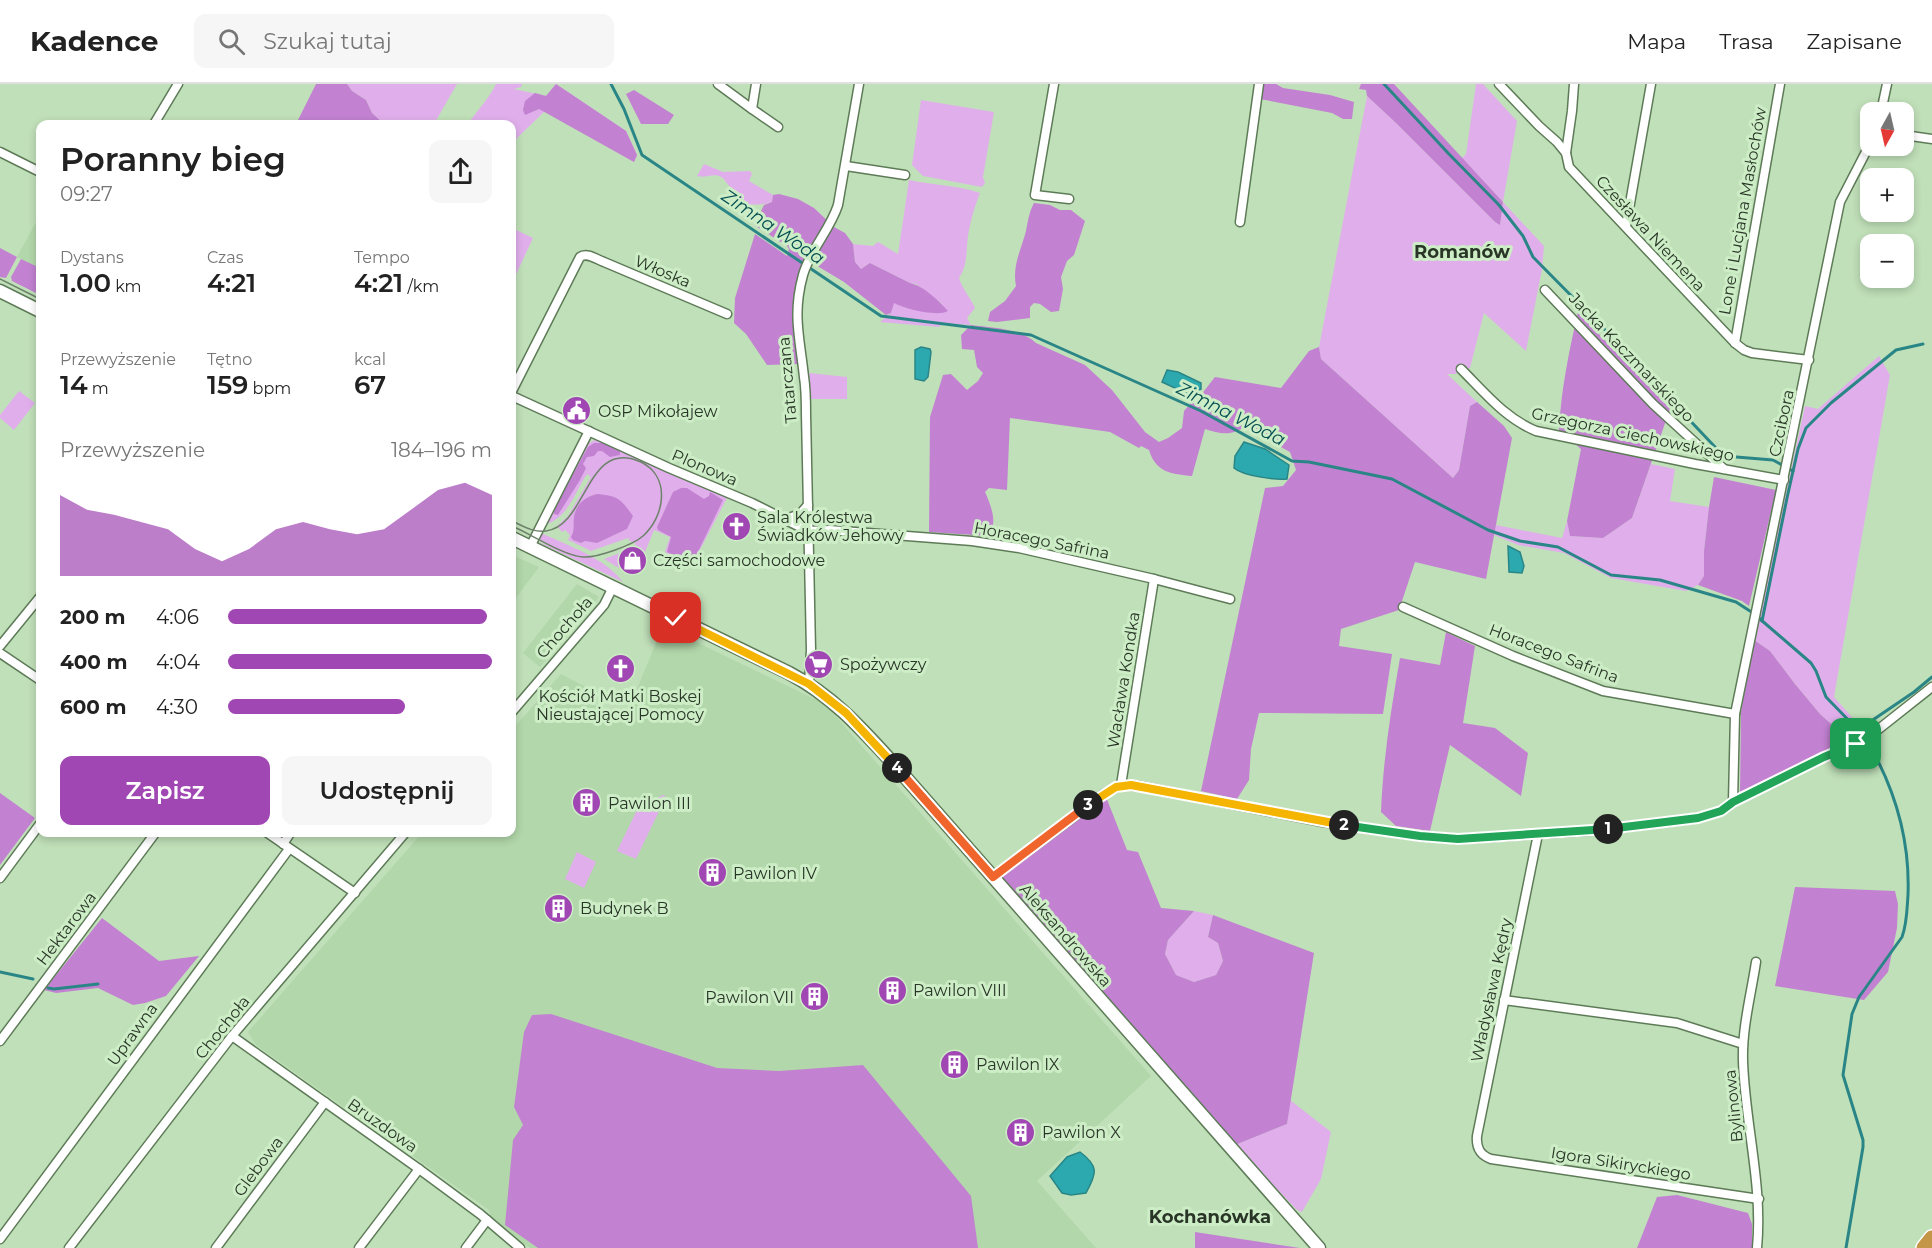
<!DOCTYPE html>
<html lang="pl">
<meta charset="utf-8">
<style>
:root{--surface:#fff;--page:#f6f6f6;--text:#222;--muted:#767676;--line:#e0e0e0;--accent:#a047b3}
body{margin:0;font-family:Montserrat,sans-serif;background:var(--page);color:var(--text);height:100vh;display:flex;flex-direction:column;font-size:22px;white-space:nowrap}
*{box-sizing:border-box;margin:0}
p{font-size:20px;color:var(--muted)}
.icon{flex:none;width:33px;height:33px;fill:none;stroke:currentColor;stroke-width:2;stroke-linecap:round;stroke-linejoin:round}
.map{position:relative;flex:1;overflow:hidden}
.sheet{position:absolute;left:36px;top:36px;width:480px;height:717px;display:flex;flex-direction:column;background:var(--surface);border-radius:12px;box-shadow:0 3px 9px #0003}
.sheet>*{flex:none}
.needle{width:39px;rotate:188deg}
.controls{position:absolute;left:1860px;top:18px;display:grid;gap:12px}
.controls a{display:grid;place-items:center;width:54px;height:54px;border-radius:12px;background:var(--surface);box-shadow:0 3px 9px #0003;font-size:30px}
.pin{position:absolute;display:grid;place-items:center;width:51px;height:51px;color:#fff;margin:-26px;border-radius:12px;box-shadow:0 3px 9px #0006}
.km{position:absolute;width:30px;height:30px;margin:-15px;border-radius:50%;background:#222;color:#fff;font-size:16px;line-height:30px;text-align:center}
.round{display:grid;place-items:center;flex:none;width:63px;height:63px;border-radius:12px;background:var(--page)}
.headline{display:flex;align-items:center;justify-content:space-between;height:102px;padding:0 24px}
h1{font-size:33px;font-weight:600;line-height:45px}
.stats{display:grid;grid-template-columns:repeat(3,1fr);gap:9px;height:102px;padding:6px 24px}
.stats div{display:grid;align-content:center}
.stats b{font-size:26px;font-weight:600}
.stats small{font-size:16px;font-weight:400}
.stats p{font-size:16px}
.chart{height:168px;padding:12px 24px}
.chart p{display:flex;justify-content:space-between}
.chart svg{width:100%;height:108px;margin-top:6px;fill:var(--accent);opacity:.7}
.action{display:flex;gap:12px;margin-top:auto;padding:12px 24px}
.action a{flex:1;height:69px;border-radius:12px;background:var(--accent);color:#fff;font-size:24px;font-weight:600;line-height:69px;text-align:center}
.action a+a{background:var(--page);color:var(--text)}
ul{padding:0 24px;list-style:none;font-size:20px}
li{display:grid;grid-template-columns:96px 72px 1fr;align-items:center;height:45px}
li i{height:15px;border-radius:8px;background:var(--accent)}
header{display:flex;align-items:center;gap:36px;box-sizing:border-box;height:84px;padding:0 30px;background:var(--surface);border-bottom:2px solid var(--line)}
header strong{font-size:28px}
nav{display:flex;gap:33px;margin-inline-start:auto;font-size:21px}
.search{width:420px;height:54px;background:var(--page);display:flex;align-items:center;gap:15px;box-sizing:border-box;padding:0 21px;border-radius:12px;color:var(--muted);font-size:22px}
.map>svg:first-child{display:block}
</style>
<header>
<strong>Kadence</strong>
<div class="search"><svg class="icon" aria-label="search" viewBox="0 0 24 24"><circle cx="10" cy="10" r="6"/><path d="M15 15l6 6"/></svg>Szukaj tutaj</div>
<nav><a>Mapa</a><a>Trasa</a><a>Zapisane</a></nav>
</header>
<div class="map">
<svg width="1932" height="1164" viewBox="0 0 1932 1164">
<rect width="100%" height="100%" fill="#c0e0b9"/>
<g fill="#b2d7aa">
<path d="M40 131V184L17 173Z"/>
<path d="M628 466 643 473 634 492 619 484Z"/>
<path d="M512 471 539 483 512 519Z"/>
<path d="M577 500 599 513 540 583 523 569Z"/>
<path d="M663 542 825 620 1151 992 1037 1097 1096 1164H530L491 1136 489 1126 256 961 248 948 422 749 512 748V646L561 590 593 607 588 618 625 634Z"/>
</g>
<g fill="#e0afeb">
<path d="M347 0H457L434 40H384L372 29 366 16 352 7Z"/>
<path d="M496 0H522L521 3 514 5 546 12 556 0 626 47 637 71 634 78 545 27 517 54 512 64V40H468C477 26 489 15 496 0Z"/>
<path d="M1476 0H1483L1517 37 1503 118 1544 162 1542 185 1526 267 1484 229 1470 284 1455 290H1447L1477 318 1470 322 1459 386 1453 394 1321 275 1319 263 1367 12 1396 39 1495 138 1500 140 1503 118 1462 74 1466 70Z"/>
<path d="M921 16 994 28 983 93 985 99 982 103 923 92 912 81Z"/>
<path d="M704 80 723 88 750 87 752 90 749 97 773 111 772 118C762 122 752 119 740 122L728 114 731 104C728 101 726 98 724 95 715 87 707 95 697 92Z"/>
<path d="M909 96C932 101 957 101 980 109 975 121 970 139 968 152 966 166 968 181 959 194 963 206 970 213 975 224L967 234 971 241 944 239 939 243 880 238 891 229 894 218 942 220 916 200 910 199 870 179 861 185 855 178 853 160 873 162 878 158 898 170Z"/>
<path d="M512 144 533 154 512 199Z"/>
<path d="M1879 272 1890 291 1834 613 1859 641 1854 650 1848 655 1820 630 1795 600 1770 567 1754 556 1805 322 1818 325Z"/>
<path d="M809 289 847 293V315H810Z"/>
<path d="M19 307 35 319 14 346 0 334V331Z"/>
<path d="M595 356 601 357 727 414 692 481 665 468 670 453 654 446 643 473 628 466 619 484 604 475 636 463 635 459 630 457 628 454 591 467 568 456 570 451 565 446 562 448 557 442 568 432 591 393 587 390C575 408 568 434 546 440L585 361Z"/>
<path d="M1651 380 1675 385 1670 417 1709 423 1704 467V492L1698 501 1686 507 1611 494 1564 469 1518 461 1494 451 1496 441 1562 454 1567 437 1570 452 1603 454 1632 434Z"/>
<path d="M541 449C569 462 605 474 623 498L538 458 551 462 538 456Z"/>
<path d="M663 711 666 713 636 775 617 767 638 724Z"/>
<path d="M577 768 596 778 584 804 565 795Z"/>
<path d="M1194 827 1213 831 1208 853 1218 859 1223 877 1216 891 1194 898 1176 891 1165 870 1168 856Z"/>
<path d="M1290 1016 1331 1048 1321 1095 1302 1128 1297 1126 1235 1061 1287 1040Z"/>
</g>
<g fill="#c282d1">
<path d="M316 0H347L352 7 366 16 372 29 384 40H296Z"/>
<path d="M556 0 626 47 637 71 634 78 539 25 525 31 523 26 525 17 535 9 546 12Z"/>
<path d="M1263 0H1276L1283 4 1330 11 1354 18 1352 35H1343L1332 29 1260 15Z"/>
<path d="M1361 0H1394L1503 118 1500 141 1495 138 1396 39 1367 12 1366 6 1359 5Z"/>
<path d="M634 6 674 31 668 40H641L626 10Z"/>
<path d="M779 110 798 115 814 124 834 143 845 149 853 160 855 178 861 185 870 179 910 199C924 202 939 217 948 227 937 233 905 225 894 219L891 229 886 231 844 198 804 174 795 213 799 280 767 281 746 250 734 239 735 214 755 150 787 172 789 165 787 162 754 141 764 121 772 118 773 111Z"/>
<path d="M1034 119 1050 121 1060 126H1071L1085 137 1074 171 1067 177 1061 193 1063 205 1059 227 1051 228 1040 220 1034 219 1030 223V234L997 238 988 237 990 228 1005 217 1016 202C1012 182 1021 166 1026 147 1028 137 1029 128 1034 119Z"/>
<path d="M0 164 17 173 6 194 0 193Z"/>
<path d="M21 175 40 184V211L12 197 11 193Z"/>
<path d="M1578 228 1670 325 1632 434 1603 454 1570 452 1567 437 1581 365 1559 346C1561 306 1569 267 1578 228Z"/>
<path d="M971 241C992 244 1020 244 1036 259L1085 281 1112 306 1145 348 1159 358 1168 354 1182 344 1184 327 1192 318 1197 316 1215 293 1281 304 1309 267 1319 263 1321 275 1453 394 1459 386 1470 322 1477 318 1504 342 1512 354 1486 495 1415 478 1399 526 1341 545 1339 562 1392 570 1383 630 1259 629 1251 665 1249 696 1237 715 1201 707 1265 404 1283 402 1296 386 1290 368 1244 343C1231 352 1220 350 1205 345L1192 392C1172 390 1156 389 1149 366L1141 362 1139 364 1110 348 1010 334 1007 406 989 404 985 408C991 422 998 438 989 452L929 448 930 333 943 291 951 290 967 306 978 297 983 289 977 283 974 266 962 265 961 251Z"/>
<path d="M594 359H602L620 367V371L610 373 602 367H598L594 372 587 373 583 380 586 384 580 396 558 431 554 430V425L588 363Z"/>
<path d="M1714 393 1776 406 1749 522 1742 517 1698 501 1704 492V467L1709 423Z"/>
<path d="M681 404H687L704 415 709 412 710 408 723 416 695 474 690 478 667 468 671 453 658 446 657 443 673 408Z"/>
<path d="M597 410C618 412 620 414 633 432L627 445 597 459 585 457 581 459 573 456 571 453C575 446 573 441 574 433 576 420 585 413 597 410Z"/>
<path d="M1446 548 1475 562 1463 639 1495 644 1528 669 1521 712 1450 661 1430 747 1396 742 1381 728C1383 676 1391 625 1400 574L1440 581Z"/>
<path d="M1754 556 1770 567 1795 600 1820 630 1848 655 1740 709 1741 628Z"/>
<path d="M0 709 35 734 0 781Z"/>
<path d="M1106 713 1127 766 1138 768 1161 824 1194 827 1168 856 1165 870 1176 891 1194 898 1216 891 1223 877 1218 859 1208 853 1213 831 1314 869 1287 1040 1235 1061 999 793Z"/>
<path d="M1795 803 1895 807 1898 820 1897 844 1888 888 1864 916 1775 902Z"/>
<path d="M102 834 159 877 199 872 166 912 145 919 133 921 98 904 56 909 44 906Z"/>
<path d="M551 930 717 984 779 987 863 981 971 1112 978 1164H538L505 1141 513 1056 523 1041 514 1023 524 948 532 931Z"/>
<path d="M1677 1111 1748 1129 1752 1140V1164H1637L1657 1113Z"/>
<path d="M1195 1148 1300 1164H1195Z"/>
</g>
<g fill="#2ba9af" stroke="#2a8686" stroke-width="1.5">
<path d="M921 263 930 265 931 268 928 293 924 297 915 295V266Z"/>
<path d="M1167 286 1178 288 1201 299V305L1190 311 1162 298Z"/>
<path d="M1244 358 1265 365 1289 381 1287 395C1275 396 1243 392 1234 384L1235 372Z"/>
<path d="M1508 462 1520 468 1524 482 1522 489 1509 488Z"/>
<path d="M1080 1068C1099 1082 1097 1089 1086 1109L1071 1111 1062 1109 1050 1092 1067 1073Z"/>
</g>
<g fill="none" stroke-linecap="round" stroke-linejoin="round">
<g stroke="#2a8686" stroke-width="3">
<path d="M611 0 624 25 642 71 881 232 1031 251 1201 327 1292 377 1309 378 1392 395 1488 446 1520 457 1558 463 1611 491 1660 496 1736 518 1753 529 1811 579 1816 587 1826 613 1860 648"/>
<path d="M1384 0 1448 69 1499 121 1523 152 1533 173 1611 252 1625 262 1645 289 1716 364 1724 372 1773 376 1793 387"/>
<path d="M1762 537 1787 414 1798 365 1806 344 1831 319 1896 266 1923 260"/>
<path d="M1858 646 1914 608 1932 593"/>
<path d="M0 888 33 895"/>
<path d="M48 904 54 905 98 900"/>
<path d="M1846 1164 1863 1063V1056L1843 991 1852 930 1859 913 1902 853C1907 840 1907 825 1908 811 1910 759 1896 708 1870 662"/>
</g>
<defs>
<g id="street">
<path d="M718 0 752 25 756 0"/>
<path d="M1054 0 1035 111 1069 115"/>
<path d="M1499 0 1539 42 1557 58 1566 69 1569 83 1735 259 1744 266 1752 269 1809 276"/>
<path d="M752 25 778 43"/>
<path d="M1881 28 1887 0"/>
<path d="M154 40 178 0"/>
<path d="M1904 51 1932 55"/>
<path d="M0 68 40 88"/>
<path d="M1566 69 1572 27 1574 0"/>
<path d="M846 82 905 91"/>
<path d="M1240 138 1259 0"/>
<path d="M1626 142 1651 0"/>
<path d="M1545 206 1653 320 1724 385"/>
<path d="M1735 259 1780 0"/>
<path d="M1461 285C1485 309 1505 334 1536 347L1695 380 1784 396"/>
<path d="M512 307 580 173C587 168 596 175 604 178L727 230"/>
<path d="M512 312 669 384 752 419 808 447 829 446 972 457 1019 464 1154 495 1230 515"/>
<path d="M786 435 800 430 808 421"/>
<path d="M530 463 589 347"/>
<path d="M1403 523 1513 572 1603 607 1735 630"/>
<path d="M0 562 40 513"/>
<path d="M0 569 40 596"/>
<path d="M809 600 811 566 806 330C806 317 806 305 804 293 800 254 792 231 803 191 810 166 830 146 838 121L859 0"/>
<path d="M512 628 604 521 613 503"/>
<path d="M1121 701 1154 495"/>
<path d="M1733 718 1735 630 1840 118 1870 60"/>
<path d="M266 748 355 809"/>
<path d="M1538 750 1477 1052C1476 1064 1480 1071 1491 1075L1759 1115"/>
<path d="M283 760 291 748"/>
<path d="M993 793 1104 710 1121 701 1139 702 1323 738 1420 752 1458 755 1601 746 1698 734 1721 727 1733 718 1824 673 1856 660 1875 648 1932 603"/>
<path d="M0 794 40 740"/>
<path d="M1756 878C1751 911 1742 944 1743 977 1745 1040 1763 1101 1757 1164"/>
<path d="M1504 916 1677 939 1743 960"/>
<path d="M232 952 419 1085 480 1130 520 1164"/>
<path d="M0 957 156 748"/>
<path d="M0 1155 289 765"/>
<path d="M69 1164 232 952 406 748"/>
<path d="M216 1164 325 1018"/>
<path d="M359 1164 419 1085"/>
<path d="M466 1164 487 1136"/>
</g>
<g id="secondary">
<path d="M0 207 40 227"/>
<path d="M512 454 789 589C831 611 860 643 891 677L1319 1164"/>
</g>
<path id="highway" d="M1924 1164 1932 1154"/>
</defs>
<use href="#street" stroke="#5e7b58" stroke-width="11"/>
<use href="#secondary" stroke="#5e7b58" stroke-width="15"/>
<use href="#highway" stroke="#fff" stroke-width="18"/>
<use href="#street" stroke="#fff" stroke-width="8"/>
<use href="#secondary" stroke="#fff" stroke-width="12"/>
<use href="#highway" stroke="#c39747" stroke-width="15"/>
<g stroke="#6d8369" stroke-width="1.5">
<path d="M0 195 40 215"/>
<path d="M512 437C523 442 534 449 546 447 588 442 586 353 641 378 671 393 665 432 643 452 633 461 597 474 583 473 564 472 531 450 512 442"/>
</g>
</g>
<g fill="none" stroke-linecap="round" stroke-linejoin="round">
<defs>
<path id="split-1" d="M1608 745 1698 734 1721 727 1733 718 1824 673 1856 660"/>
<path id="split-2" d="M1344 741 1420 752 1458 755 1608 745"/>
<path id="split-3" d="M1088 721 1116 703 1131 701 1344 741"/>
<path id="split-4" d="M897 684 993 793 1088 721"/>
<path id="split-5" d="M676 534 809 600 846 629 897 684"/>
</defs>
<use href="#split-1" stroke="#fff" stroke-width="12"/>
<use href="#split-2" stroke="#fff" stroke-width="12"/>
<use href="#split-3" stroke="#fff" stroke-width="12"/>
<use href="#split-4" stroke="#fff" stroke-width="12"/>
<use href="#split-5" stroke="#fff" stroke-width="12"/>
<use href="#split-1" stroke="#22a559" stroke-width="8"/>
<use href="#split-2" stroke="#22a559" stroke-width="8"/>
<use href="#split-3" stroke="#f5b400" stroke-width="8"/>
<use href="#split-4" stroke="#f0652b" stroke-width="8"/>
<use href="#split-5" stroke="#f5b400" stroke-width="8"/>
</g>
<defs>
<symbol id="civic-disc" viewBox="-11 -11 22 22"><circle r="9.5" fill="#a047b3" stroke="#cdedc6"/><path d="M-.6-6.5H3V-4.5H.6V-3L4-1V1h2V6H-6V1h2V-1L-.6-3ZM-1.2 2.5V6h2.4V2.5Z" fill="#fff"/></symbol>
<symbol id="church-disc" viewBox="-11 -11 22 22"><circle r="9.5" fill="#a047b3" stroke="#cdedc6"/><path d="M-1.2-6h2.4v3.5h3.3v2.4h-3.3V6h-2.4V-.1h-3.3v-2.4h3.3Z" fill="#fff"/></symbol>
<symbol id="shop-disc" viewBox="-11 -11 22 22"><circle r="9.5" fill="#a047b3" stroke="#cdedc6"/><path d="M-5-2.5h2.3a2.7 3.5 0 0 1 5.4 0H5L5.5 6h-11ZM-1.5-2.5h3a1.5 2.3 0 0 0-3 0Z" fill="#fff"/></symbol>
<symbol id="supermarket-disc" viewBox="-11 -11 22 22"><circle r="9.5" fill="#a047b3" stroke="#cdedc6"/><path d="M-6-5.5h2.5l.6 2H6L4.5 2H-2.5L-4.4-4H-6ZM-1.5 3.2a1.3 1.3 0 1 0 .1 0ZM3 3.2a1.3 1.3 0 1 0 .1 0Z" fill="#fff"/></symbol>
<symbol id="building-disc" viewBox="-11 -11 22 22"><circle r="9.5" fill="#a047b3" stroke="#cdedc6"/><path d="M-4-6H4V6H1V3H-1V6H-4ZM-2.5-4.3h1.7v1.8h-1.7ZM.8-4.3h1.7v1.8H.8ZM-2.5-1h1.7V.8h-1.7ZM.8-1h1.7V.8H.8Z" fill="#fff"/></symbol>
</defs>
<g fill-rule="evenodd">
<use href="#civic-disc" x="560" y="310" width="33" height="33"/>
<use href="#church-disc" x="720" y="426" width="33" height="33"/>
<use href="#shop-disc" x="616" y="460" width="33" height="33"/>
<use href="#supermarket-disc" x="802" y="564" width="33" height="33"/>
<use href="#church-disc" x="604" y="568" width="33" height="33"/>
<use href="#building-disc" x="570" y="702" width="33" height="33"/>
<use href="#building-disc" x="696" y="772" width="33" height="33"/>
<use href="#building-disc" x="542" y="808" width="33" height="33"/>
<use href="#building-disc" x="876" y="890" width="33" height="33"/>
<use href="#building-disc" x="798" y="896" width="33" height="33"/>
<use href="#building-disc" x="938" y="964" width="33" height="33"/>
<use href="#building-disc" x="1004" y="1032" width="33" height="33"/>
</g>
<g text-anchor="middle" stroke-width="6" stroke-linejoin="round" paint-order="stroke">
<g font-size="16" fill="#293627" stroke="#cdedc6">
<text transform="translate(1742 127) rotate(-80)" y="6">Lone i Lucjana Masłochów</text>
<text transform="translate(1651 149) rotate(47)" y="6">Czesława Niemena</text>
<text transform="translate(663 187) rotate(23)" y="6">Włoska</text>
<text transform="translate(1632 273) rotate(46)" y="6">Jacka Kaczmarskiego</text>
<text transform="translate(787 296) rotate(-95)" y="6">Tatarczana</text>
<text transform="translate(1781 339) rotate(-78)" y="6">Czcibora</text>
<text transform="translate(1633 350) rotate(12)" y="6">Grzegorza Ciechowskiego</text>
<text transform="translate(705 383) rotate(23)" y="6">Plonowa</text>
<text transform="translate(1042 456) rotate(11)" y="6">Horacego Safrina</text>
<text transform="translate(564 543) rotate(-49)" y="6">Chochoła</text>
<text transform="translate(1554 569) rotate(21)" y="6">Horacego Safrina</text>
<text transform="translate(1123 596) rotate(-81)" y="6">Wacława Kondka</text>
<text transform="translate(66 844) rotate(-53)" y="6">Hektarowa</text>
<text transform="translate(1066 851) rotate(49)" y="6">Aleksandrowska</text>
<text transform="translate(1491 906) rotate(-78)" y="6">Władysława Kędry</text>
<text transform="translate(222 943) rotate(-51)" y="6">Chochoła</text>
<text transform="translate(132 950) rotate(-54)" y="6">Uprawna</text>
<text transform="translate(1733 1022) rotate(-96)" y="6">Bylinowa</text>
<text transform="translate(383 1041) rotate(35)" y="6">Bruzdowa</text>
<text transform="translate(1621 1079) rotate(9)" y="6">Igora Sikiryckiego</text>
<text transform="translate(258 1082) rotate(-53)" y="6">Glebowa</text>
</g>
<g font-size="16" fill="#293627" stroke="#cdedc6" text-anchor="start">
<text x="598" y="333">OSP Mikołajew</text>
<text x="757" y="439">Sala Królestwa<tspan x="757" dy="18">Świadków Jehowy</tspan></text>
<text x="653" y="482">Części samochodowe</text>
<text x="840" y="586">Spożywczy</text>
<text x="620" y="618" text-anchor="middle">Kościół Matki Boskej<tspan x="620" dy="18">Nieustającej Pomocy</tspan></text>
<text x="608" y="725">Pawilon III</text>
<text x="733" y="795">Pawilon IV</text>
<text x="580" y="830">Budynek B</text>
<text x="913" y="912">Pawilon VIII</text>
<text x="794" y="919" text-anchor="end">Pawilon VII</text>
<text x="976" y="986">Pawilon IX</text>
<text x="1042" y="1054">Pawilon X</text>
</g>
<g font-size="18" font-style="italic" fill="#044e52" stroke="#cdedc6">
<text transform="translate(773 143) rotate(34)" y="6">Zimna Woda</text>
<text transform="translate(1231 330) rotate(27)" y="6">Zimna Woda</text>
</g>
<g font-size="18" font-weight="bold" fill="#293627" stroke="#cdedc6">
<text x="1462" y="174">Romanów</text>
<text x="1210" y="1139">Kochanówka</text>
</g>
</g>
</svg>
<div class="controls">
<a><svg class="needle" viewBox="-14 -14 28 28"><path d="M0-13l5 13h-10z" fill="#e53935"/><path d="M0 13l5-13h-10z" fill="#767676"/></svg></a>
<a>+</a>
<a>−</a>
</div>
<div class="pin" style="left:1856px;top:660px;background:#1e9e55"><svg class="icon" aria-label="arrive" viewBox="0 0 24 24"><path d="M6 21V4h12l-3 4 3 4H6"/></svg></div>
<div class="pin" style="left:676px;top:534px;background:#d93025"><svg class="icon" aria-label="check" viewBox="0 0 24 24"><path d="M5 12l5 5 9-10"/></svg></div>
<b class="km" style="left:1608px;top:745px">1</b>
<b class="km" style="left:1344px;top:741px">2</b>
<b class="km" style="left:1088px;top:721px">3</b>
<b class="km" style="left:897px;top:684px">4</b>
<section class="sheet">
<div class="headline"><div><h1>Poranny bieg</h1><p>09:27</p></div><a class="round"><svg class="icon" aria-label="share" viewBox="0 0 24 24"><path d="M12 15V3M7 8l5-5 5 5M5 13v7h14v-7"/></svg></a></div>
<div class="stats">
<div><p>Dystans</p><b>1.00<small> km</small></b></div>
<div><p>Czas</p><b>4:21</b></div>
<div><p>Tempo</p><b>4:21<small> /km</small></b></div>
</div>
<div class="stats">
<div><p>Przewyższenie</p><b>14<small> m</small></b></div>
<div><p>Tętno</p><b>159<small> bpm</small></b></div>
<div><p>kcal</p><b>67</b></div>
</div>
<div class="chart"><p><span>Przewyższenie</span>184–196 m</p>
<svg viewBox="0 0 160 44" preserveAspectRatio="none"><path d="M0 44V11L10 17L20 19L30 22L40 25L50 33L60 38L70 33L80 25L90 22L100 25L110 27L120 25L130 17L140 9L150 6L160 11V44z"/></svg>
</div>
<ul>
<li><b>200 m</b>4:06<i style="width:98%"></i></li>
<li><b>400 m</b>4:04<i style="width:100%"></i></li>
<li><b>600 m</b>4:30<i style="width:67%"></i></li>
</ul>
<div class="action"><a>Zapisz</a><a>Udostępnij</a></div>
</section>
</div>
